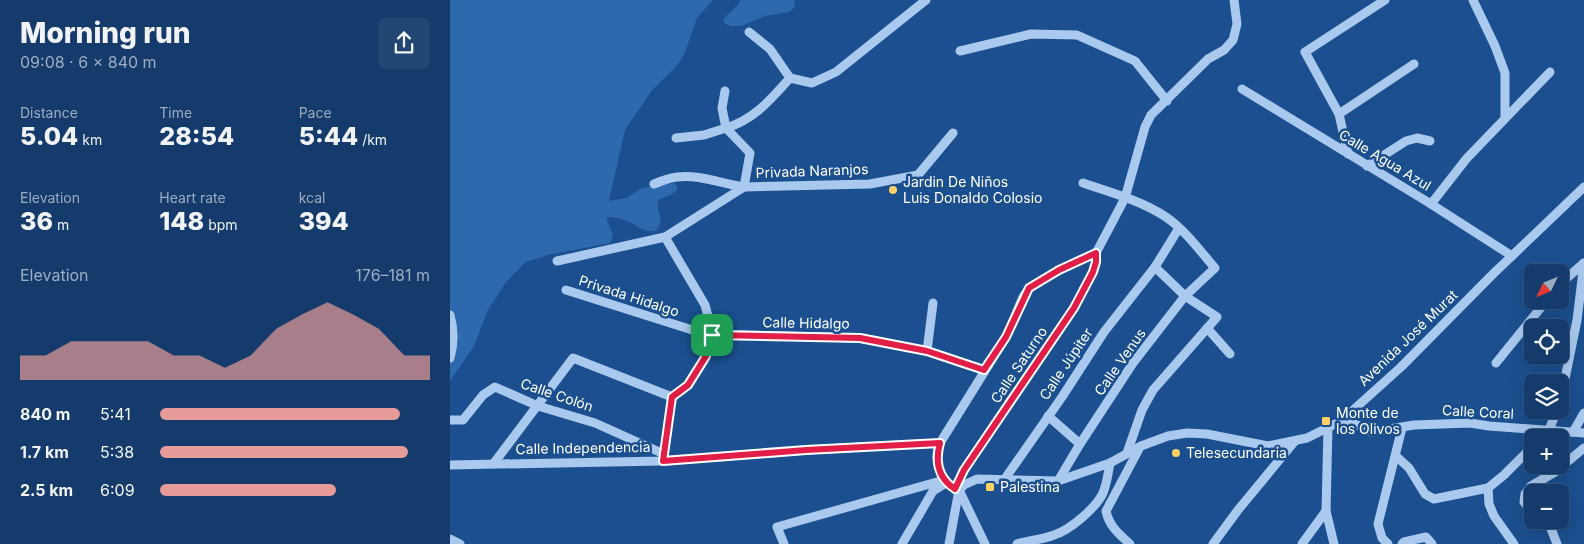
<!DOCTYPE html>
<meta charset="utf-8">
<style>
:root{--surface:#143b6b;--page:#214673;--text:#f1f3f6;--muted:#9dadc1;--line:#33557e;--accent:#e69b98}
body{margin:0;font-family:Inter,sans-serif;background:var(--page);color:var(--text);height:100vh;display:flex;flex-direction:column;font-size:19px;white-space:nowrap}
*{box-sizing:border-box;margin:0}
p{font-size:16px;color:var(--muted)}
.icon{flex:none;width:28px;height:28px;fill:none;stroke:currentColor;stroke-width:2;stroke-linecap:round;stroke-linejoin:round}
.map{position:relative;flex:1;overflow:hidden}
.details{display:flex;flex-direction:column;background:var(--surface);width:450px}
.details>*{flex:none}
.needle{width:32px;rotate:227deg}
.tools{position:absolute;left:1074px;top:264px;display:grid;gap:10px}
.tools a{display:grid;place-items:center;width:45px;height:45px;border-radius:8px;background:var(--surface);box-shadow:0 5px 20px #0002,0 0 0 1px var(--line);font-size:25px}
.pin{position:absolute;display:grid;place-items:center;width:42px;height:42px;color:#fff;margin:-21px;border-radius:10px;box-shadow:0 2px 8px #0006}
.round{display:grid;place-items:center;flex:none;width:52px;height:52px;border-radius:8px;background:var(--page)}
.summary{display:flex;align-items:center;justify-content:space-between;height:85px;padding:0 20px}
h1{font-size:28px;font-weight:800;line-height:38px}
.figures{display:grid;grid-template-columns:repeat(3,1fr);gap:8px;height:85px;padding:5px 20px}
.figures div{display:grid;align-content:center}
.figures b{font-size:25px;font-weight:800}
.figures small{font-size:14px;font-weight:400}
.figures p{font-size:14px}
.chart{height:140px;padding:10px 20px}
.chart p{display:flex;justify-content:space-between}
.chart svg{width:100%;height:90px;margin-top:5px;fill:var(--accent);opacity:.7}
ul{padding:0 20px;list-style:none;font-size:16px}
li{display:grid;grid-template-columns:80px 60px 1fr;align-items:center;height:38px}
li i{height:12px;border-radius:6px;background:var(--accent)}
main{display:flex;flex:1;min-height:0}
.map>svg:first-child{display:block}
</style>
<main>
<section class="details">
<div class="summary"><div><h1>Morning run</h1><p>09:08 · 6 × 840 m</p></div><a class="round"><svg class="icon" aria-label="share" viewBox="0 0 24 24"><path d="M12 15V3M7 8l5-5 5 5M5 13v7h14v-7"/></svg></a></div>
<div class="figures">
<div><p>Distance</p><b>5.04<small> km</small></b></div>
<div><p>Time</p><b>28:54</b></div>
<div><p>Pace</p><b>5:44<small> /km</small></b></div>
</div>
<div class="figures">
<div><p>Elevation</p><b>36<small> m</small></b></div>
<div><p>Heart rate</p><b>148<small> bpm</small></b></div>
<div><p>kcal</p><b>394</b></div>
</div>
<div class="chart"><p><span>Elevation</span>176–181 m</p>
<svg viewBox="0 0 160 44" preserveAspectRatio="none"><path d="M0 44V32L10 32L20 25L30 25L40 25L50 25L60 32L70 32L80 38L90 32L100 19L110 12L120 6L130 12L140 19L150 32L160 32V44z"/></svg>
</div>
<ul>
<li><b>840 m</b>5:41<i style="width:89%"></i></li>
<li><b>1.7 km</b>5:38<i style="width:92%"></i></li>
<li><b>2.5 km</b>6:09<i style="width:65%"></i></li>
</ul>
</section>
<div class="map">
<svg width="1134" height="544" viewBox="0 0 1134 544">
<rect width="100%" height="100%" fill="#1b4f8f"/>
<g fill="#2e69ad">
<path d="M0 0H263L247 18 234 55 225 68 202 90 175 130 159 201 176 198 192 188 224 183 227 186V190L222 194 208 200C206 210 212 215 210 223 205 242 186 224 177 221 170 218 164 217 157 217V220L163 235 160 243 98 255 76 262 56 282 38 310 24 346 0 381Z"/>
<path d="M290 0H344L345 6 339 12 315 16 291 26H281L275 24 273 19 289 4Z"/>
</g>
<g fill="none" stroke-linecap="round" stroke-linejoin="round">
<g stroke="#a9c9ee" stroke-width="9">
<path d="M1023 0 1045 46 1055 73V117"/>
<path d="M299 32 320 49 340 78"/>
<path d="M510 51 581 34 627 35 685 61 717 101"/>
<path d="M792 89 981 204 1062 256"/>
<path d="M889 114 964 64"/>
<path d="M226 138 254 135 276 128 272 108 275 91"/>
<path d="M898 154 889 114 855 52 935 0"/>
<path d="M917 166 956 141 967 138 980 141"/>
<path d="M204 184C211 181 219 178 227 177 249 174 272 184 294 187L420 184 468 175 503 133"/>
<path d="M981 204 1017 158 1100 72"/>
<path d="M107 261 215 237 294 187 300 153 276 128C305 119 321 99 340 78L362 83 386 72 476 0"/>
<path d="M1110 284 1134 263"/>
<path d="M116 290 255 334 410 338 477 351 534 370"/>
<path d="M0 315C4 329 4 344 0 358"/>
<path d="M757 328 780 354"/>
<path d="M477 351 483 303"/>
<path d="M1046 363 1097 300"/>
<path d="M1110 403 1127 320 1134 263"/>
<path d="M598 416 630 444"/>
<path d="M893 418 921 432 964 425 1020 423 1039 426 1134 433"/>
<path d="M0 420H13L33 395 45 387 88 406 145 423 214 454"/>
<path d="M878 427 876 511 884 544"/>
<path d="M1123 432 1134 413"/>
<path d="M1092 438 1099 430 1107 410"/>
<path d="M677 453 692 410 703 390 767 317 735 296 705 267"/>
<path d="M946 456 959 468 975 494 984 499 1038 488 1054 475 1082 447"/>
<path d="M213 461 222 397 238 385 256 357 263 335 255 305 215 237"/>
<path d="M44 463 123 358 222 397"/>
<path d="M0 465 213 461 357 450 490 443"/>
<path d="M554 480 612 397 654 332 705 267 729 228"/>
<path d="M608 481 630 444 683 363 735 296 765 268C750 251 735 230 716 217 692 201 660 192 633 183"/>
<path d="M1038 488 1039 504 1044 516 1064 544"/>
<path d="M505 489 514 470 624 308 643 272 646 262V253"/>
<path d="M509 490C495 486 486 469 487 455 487 451 489 447 490 443L556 337 573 297 579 288 609 270 646 253 675 198 695 127 701 115 758 59 774 50 783 40 787 24 784 0"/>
<path d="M509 490 535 544"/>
<path d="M1082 512 1074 502 1075 494 1081 486 1105 472 1134 448"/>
<path d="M1092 520 1100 526 1107 544"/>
<path d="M0 539 10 544"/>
<path d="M334 544 327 527 494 480"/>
<path d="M452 544 483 491 496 483"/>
<path d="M499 544 509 490 514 485 527 479 608 481 660 463 691 446 718 436 737 433 757 434 818 446 857 438 891 421 951 367 1043 274 1134 187"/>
<path d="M567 544C579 540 592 540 604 535 620 530 646 508 653 493 657 483 658 474 660 463"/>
<path d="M680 544C669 534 659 526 656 511L690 447"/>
<path d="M763 544 788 510 845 441"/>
<path d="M852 544 876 511"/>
<path d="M938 544 932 538 928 524 952 428"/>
<path d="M952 544 954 542 976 537 982 544"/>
</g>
</g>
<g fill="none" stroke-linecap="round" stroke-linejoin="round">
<defs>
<path id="route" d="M646 253V262L643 272 624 308 514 470 505 489C488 478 485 461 490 443L356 450 213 461 222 397 238 385 256 356 262 335 410 338 477 351 534 370 556 337 579 288 609 270Z"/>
</defs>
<use href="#route" stroke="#fff" stroke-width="10"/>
<use href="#route" stroke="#e11d48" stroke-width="6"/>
</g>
<g fill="#ffd166" stroke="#1b4f8f" stroke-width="2">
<circle cx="443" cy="190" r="5"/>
<rect x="871" y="416" width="10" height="10" rx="2.5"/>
<circle cx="726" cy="453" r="5"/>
<rect x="535" y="482" width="10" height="10" rx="2.5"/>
</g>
<g text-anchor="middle" stroke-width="5" stroke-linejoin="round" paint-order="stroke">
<g font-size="14" fill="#fff" stroke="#1b4f8f">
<text transform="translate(935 160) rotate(31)" y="5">Calle Agua Azul</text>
<text transform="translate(362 171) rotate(-2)" y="5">Privada Naranjos</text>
<text transform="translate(179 296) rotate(18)" y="5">Privada Hidalgo</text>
<text transform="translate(356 323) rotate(1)" y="5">Calle Hidalgo</text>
<text transform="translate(958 338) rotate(-44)" y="5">Avenida José Murat</text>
<text transform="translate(670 362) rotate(-55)" y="5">Calle Venus</text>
<text transform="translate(616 364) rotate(-56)" y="5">Calle Júpiter</text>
<text transform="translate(569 365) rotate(-56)" y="5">Calle Saturno</text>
<text transform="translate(107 395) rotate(19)" y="5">Calle Colón</text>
<text transform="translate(1028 412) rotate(3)" y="5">Calle Coral</text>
<text transform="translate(133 448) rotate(-1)" y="5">Calle Independencia</text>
</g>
<g font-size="14" fill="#fff" stroke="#1b4f8f" text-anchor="start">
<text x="453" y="187">Jardin De Niños<tspan x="453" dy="16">Luis Donaldo Colosio</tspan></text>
<text x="886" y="418">Monte de<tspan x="886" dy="16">los Olivos</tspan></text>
<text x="736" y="458">Telesecundaria</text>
<text x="550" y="492">Palestina</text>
</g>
</g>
</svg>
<div class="tools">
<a><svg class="needle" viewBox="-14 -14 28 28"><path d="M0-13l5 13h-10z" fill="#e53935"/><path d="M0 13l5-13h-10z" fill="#9dadc1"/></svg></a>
<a><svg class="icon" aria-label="locate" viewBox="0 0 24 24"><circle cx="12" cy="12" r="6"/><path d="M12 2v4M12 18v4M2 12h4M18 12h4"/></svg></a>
<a><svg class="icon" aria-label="layers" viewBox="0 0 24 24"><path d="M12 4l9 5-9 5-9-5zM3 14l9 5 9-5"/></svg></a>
<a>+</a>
<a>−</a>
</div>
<div class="pin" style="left:262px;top:335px;background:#1e9e55"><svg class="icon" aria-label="arrive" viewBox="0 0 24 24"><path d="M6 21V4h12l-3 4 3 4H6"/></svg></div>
</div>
</main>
